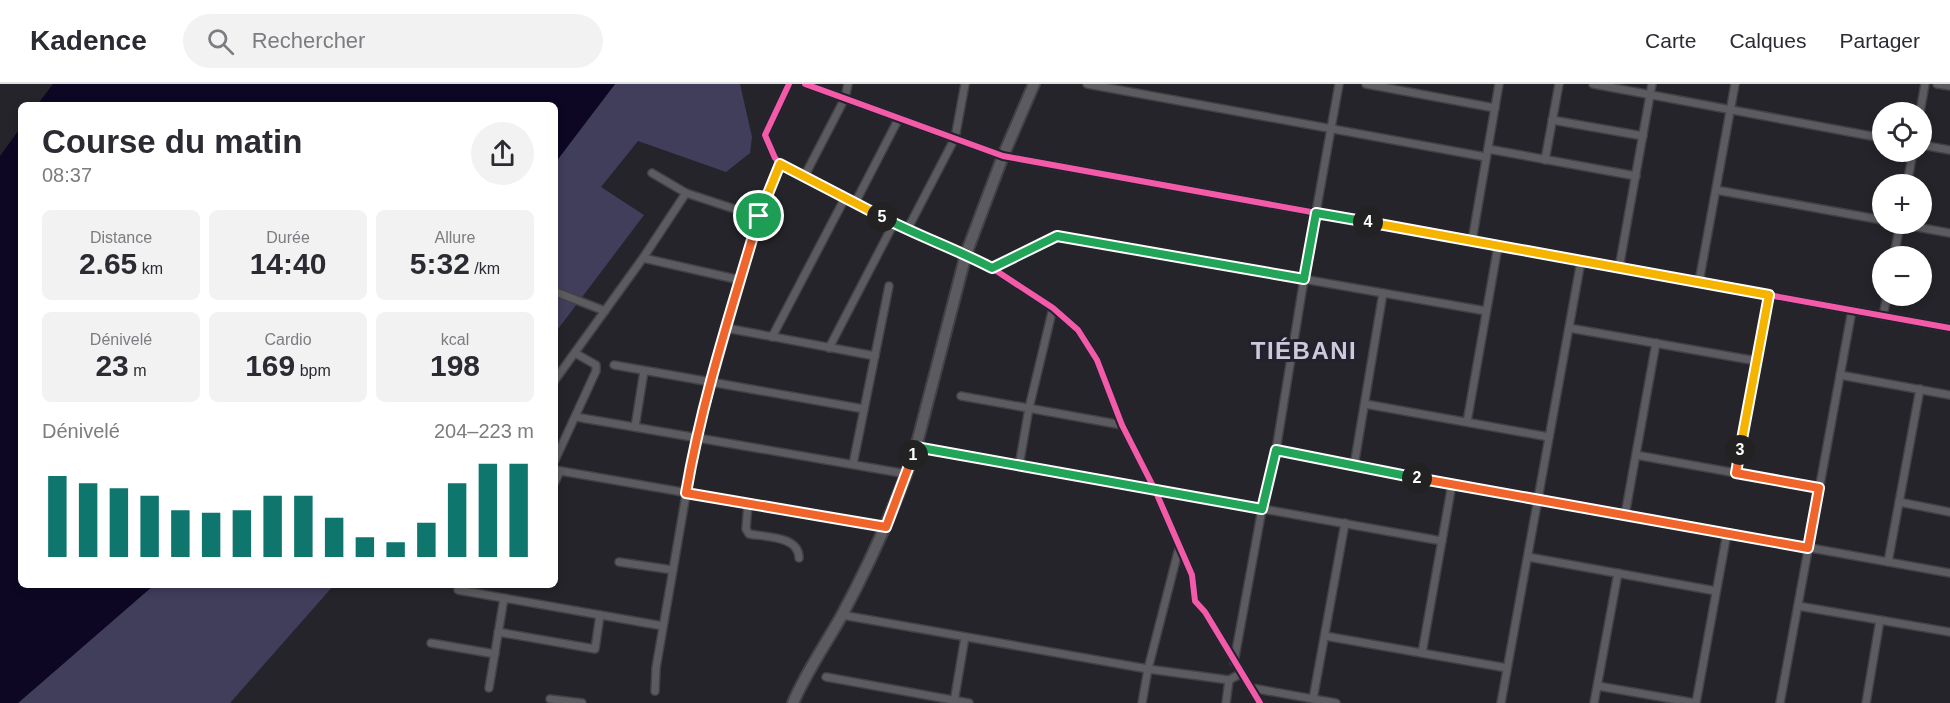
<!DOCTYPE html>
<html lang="fr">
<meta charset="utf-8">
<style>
:root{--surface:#fff;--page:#f2f2f3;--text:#2b2b33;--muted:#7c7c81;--line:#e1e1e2;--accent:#0f766e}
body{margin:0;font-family:Arial,sans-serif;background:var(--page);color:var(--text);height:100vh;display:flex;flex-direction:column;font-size:22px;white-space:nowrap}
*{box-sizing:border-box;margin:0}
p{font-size:20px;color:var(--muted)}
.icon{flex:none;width:33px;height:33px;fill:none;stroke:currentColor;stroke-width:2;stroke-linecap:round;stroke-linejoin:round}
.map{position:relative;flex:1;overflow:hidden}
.panel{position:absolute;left:18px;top:18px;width:540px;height:486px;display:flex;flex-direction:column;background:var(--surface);border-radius:9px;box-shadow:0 3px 9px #0003}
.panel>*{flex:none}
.controls{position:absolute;left:1872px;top:18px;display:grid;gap:12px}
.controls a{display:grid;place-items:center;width:60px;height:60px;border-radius:50%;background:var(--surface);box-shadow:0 3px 9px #0003;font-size:30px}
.pin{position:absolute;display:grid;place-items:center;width:51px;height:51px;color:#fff;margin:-26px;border:3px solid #fff;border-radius:50%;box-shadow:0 2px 6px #0007}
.km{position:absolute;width:30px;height:30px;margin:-15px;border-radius:50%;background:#222;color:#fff;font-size:16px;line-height:30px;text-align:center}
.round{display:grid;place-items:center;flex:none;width:63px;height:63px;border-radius:32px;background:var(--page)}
.overview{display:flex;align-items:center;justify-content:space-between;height:102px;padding:0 24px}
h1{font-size:33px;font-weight:700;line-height:45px}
.metrics{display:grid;grid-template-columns:repeat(3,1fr);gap:9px;height:102px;padding:6px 24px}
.metrics div{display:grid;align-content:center;border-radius:9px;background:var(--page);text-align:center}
.metrics b{font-size:30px;font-weight:700}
.metrics small{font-size:16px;font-weight:400}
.metrics p{font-size:16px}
.chart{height:168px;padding:12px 24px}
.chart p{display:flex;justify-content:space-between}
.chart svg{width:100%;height:108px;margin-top:6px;stroke:var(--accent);stroke-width:6}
header{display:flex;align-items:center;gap:36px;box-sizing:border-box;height:84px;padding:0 30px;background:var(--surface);border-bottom:2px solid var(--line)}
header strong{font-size:28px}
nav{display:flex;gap:33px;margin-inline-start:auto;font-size:21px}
.search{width:420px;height:54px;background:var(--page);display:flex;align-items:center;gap:15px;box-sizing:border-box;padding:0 21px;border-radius:33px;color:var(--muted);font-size:22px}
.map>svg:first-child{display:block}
</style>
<header>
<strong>Kadence</strong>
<div class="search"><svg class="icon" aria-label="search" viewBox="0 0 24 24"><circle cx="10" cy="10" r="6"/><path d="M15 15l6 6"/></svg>Rechercher</div>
<nav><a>Carte</a><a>Calques</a><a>Partager</a></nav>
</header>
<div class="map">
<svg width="1950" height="619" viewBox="0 0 1950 619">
<rect width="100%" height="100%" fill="#24242a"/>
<g fill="#413e5c">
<path d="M615 0H740L752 53 750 69 726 88 638 57 601 103 644 131 555 249V79Z"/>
<path d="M154 501H334L230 619H18Z"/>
</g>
<g fill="#0e0724">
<path d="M53 0H615L555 79V21H37Z"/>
<path d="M21 43V501H154L18 619H0V72Z"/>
</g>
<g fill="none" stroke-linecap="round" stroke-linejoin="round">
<defs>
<g id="street">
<path d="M789 0 765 51 775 74 780 79 907 146 966 170 992 184 1053 224 1078 246 1097 276 1122 341 1155 406 1192 491 1195 517 1205 528 1260 619"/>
<path d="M805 0 1003 72 1950 244"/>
<path d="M1087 0 1486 73"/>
<path d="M1366 0 1495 24"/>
<path d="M1593 0 1882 54"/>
<path d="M1937 0 1950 2"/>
<path d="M1920 28 1925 0"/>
<path d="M1552 36 1643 52"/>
<path d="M1922 61 1950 66"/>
<path d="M1488 65 1636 92"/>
<path d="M1545 76 1559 0"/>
<path d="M652 89 686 109 759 133"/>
<path d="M804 93 845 14 848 0"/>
<path d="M1907 100 1913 68"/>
<path d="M1716 106 1882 136"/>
<path d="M855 119 899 34"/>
<path d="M1900 140 1950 149"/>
<path d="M907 146 955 54 965 0"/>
<path d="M1472 157 1499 0"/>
<path d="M1894 172 1900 140"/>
<path d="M643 174 740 196"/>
<path d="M992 184 1057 152 1486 227"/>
<path d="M1619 184 1652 0"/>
<path d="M1699 198 1735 0"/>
<path d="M556 208 605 227"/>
<path d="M1883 232 1887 212"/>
<path d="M726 244 875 272"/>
<path d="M1569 244 1757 277"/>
<path d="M772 253 845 114"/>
<path d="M829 264 894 139"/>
<path d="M614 281 864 325"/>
<path d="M1840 291 1950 311"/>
<path d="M555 296 643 174 686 109"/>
<path d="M961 312 1122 341"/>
<path d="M1365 320 1549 353"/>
<path d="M576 333 907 390"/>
<path d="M1467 338 1498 162"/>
<path d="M635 343 644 287"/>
<path d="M916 363 1442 457"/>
<path d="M1276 366 1354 382 1950 489"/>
<path d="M1636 371 1819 404"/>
<path d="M555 376 596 287V281L575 269"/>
<path d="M853 380 889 202"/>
<path d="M1019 382 1029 324 1053 224"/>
<path d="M1354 382 1383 209"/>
<path d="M555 386 886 443"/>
<path d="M1736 389 1769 211"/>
<path d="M555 398 560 387"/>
<path d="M1899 418 1950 428"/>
<path d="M748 419 746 445 749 450C766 453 799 452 799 474"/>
<path d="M1625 431 1656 259"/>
<path d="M1528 473 1716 507"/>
<path d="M619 478 673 486"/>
<path d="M1888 478 1920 305"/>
<path d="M458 506 663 542"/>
<path d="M1798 522 1950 548"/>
<path d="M842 531 1148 585 1229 596 1242 589"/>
<path d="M498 548 595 565 600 531"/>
<path d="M1325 552 1507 584"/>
<path d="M431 559 495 570"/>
<path d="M1422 569 1452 400"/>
<path d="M1234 578 1262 425 1276 366 1304 195 1339 0"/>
<path d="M826 593 969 619"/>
<path d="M1598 602 1695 619"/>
<path d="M489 604 504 514"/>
<path d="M1252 604 1336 619"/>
<path d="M655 607 656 584 696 353 764 116 780 79"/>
<path d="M550 615 582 619"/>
<path d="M1313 615 1345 439"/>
<path d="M954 618 965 553"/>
<path d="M1142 619 1148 585 1179 464"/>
<path d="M1226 619 1229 596"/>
<path d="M1501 619 1581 177"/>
<path d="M1594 619 1618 489"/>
<path d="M1696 619 1727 449"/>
<path d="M1780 619 1852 226"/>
<path d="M1866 619 1880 536"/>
</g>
<path id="secondary" d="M793 619C806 588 826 560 842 531 871 477 896 421 916 363L966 170 1003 72 1034 0"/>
</defs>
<use href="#street" stroke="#414146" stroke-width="10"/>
<use href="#secondary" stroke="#414146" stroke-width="14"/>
<use href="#street" stroke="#5c5c60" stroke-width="7"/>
<use href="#secondary" stroke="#5c5c60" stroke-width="10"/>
<defs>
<g id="cycleway">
<path d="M789 0 765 51 775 74 780 79 907 146 966 170 992 184 1053 224 1078 246 1097 276 1122 341 1155 406 1192 491 1195 517 1205 528 1260 619"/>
<path d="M805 0 1003 72 1950 244"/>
</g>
</defs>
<use href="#cycleway" stroke="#22212d" stroke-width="10"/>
<use href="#cycleway" stroke="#f35aa7" stroke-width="6"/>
</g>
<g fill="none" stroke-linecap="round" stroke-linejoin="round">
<defs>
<path id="split-1" d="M759 132C732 224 702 315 686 409L886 443 913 371"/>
<path id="split-2" d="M913 371 916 363 1262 425 1276 366 1417 394"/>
<path id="split-3" d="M1417 394 1808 464 1819 404 1736 389 1740 366"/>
<path id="split-4" d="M1368 138 1769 211 1740 366"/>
<path id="split-5" d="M882 133C918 152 956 165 992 184L1057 152 1304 195 1316 129 1368 138"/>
<path id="split-6" d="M759 132 780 80 882 133"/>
</defs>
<use href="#split-1" stroke="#fff" stroke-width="12"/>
<use href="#split-2" stroke="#fff" stroke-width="12"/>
<use href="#split-3" stroke="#fff" stroke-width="12"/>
<use href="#split-4" stroke="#fff" stroke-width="12"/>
<use href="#split-5" stroke="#fff" stroke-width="12"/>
<use href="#split-6" stroke="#fff" stroke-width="12"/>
<use href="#split-1" stroke="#f0652b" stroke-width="8"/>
<use href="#split-2" stroke="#22a559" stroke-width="8"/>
<use href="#split-3" stroke="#f0652b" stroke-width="8"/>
<use href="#split-4" stroke="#f5b400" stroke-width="8"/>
<use href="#split-5" stroke="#22a559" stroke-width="8"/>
<use href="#split-6" stroke="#f5b400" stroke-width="8"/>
</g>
<g text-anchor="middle" stroke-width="6" stroke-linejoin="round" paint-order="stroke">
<g font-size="24" font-weight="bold" letter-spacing="1.5" fill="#cbcadb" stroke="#22212d">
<text x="1304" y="275">TIÉBANI</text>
</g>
</g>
</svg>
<div class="controls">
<a><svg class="icon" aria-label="locate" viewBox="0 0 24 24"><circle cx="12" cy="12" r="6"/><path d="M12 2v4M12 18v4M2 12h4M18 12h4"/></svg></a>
<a>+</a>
<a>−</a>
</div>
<div class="pin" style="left:759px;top:132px;background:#1e9e55"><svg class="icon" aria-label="arrive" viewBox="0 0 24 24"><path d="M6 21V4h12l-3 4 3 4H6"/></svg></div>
<b class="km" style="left:913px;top:371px">1</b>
<b class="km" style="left:1417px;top:394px">2</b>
<b class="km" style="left:1740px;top:366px">3</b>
<b class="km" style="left:1368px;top:138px">4</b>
<b class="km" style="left:882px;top:133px">5</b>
<section class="panel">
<div class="overview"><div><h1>Course du matin</h1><p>08:37</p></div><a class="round"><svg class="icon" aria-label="share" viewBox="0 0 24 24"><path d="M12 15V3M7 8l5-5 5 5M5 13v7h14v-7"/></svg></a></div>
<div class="metrics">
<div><p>Distance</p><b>2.65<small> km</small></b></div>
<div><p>Durée</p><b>14:40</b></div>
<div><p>Allure</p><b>5:32<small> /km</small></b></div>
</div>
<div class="metrics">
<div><p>Dénivelé</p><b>23<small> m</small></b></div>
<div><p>Cardio</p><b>169<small> bpm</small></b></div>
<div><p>kcal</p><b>198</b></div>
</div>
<div class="chart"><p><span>Dénivelé</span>204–223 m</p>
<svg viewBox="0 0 160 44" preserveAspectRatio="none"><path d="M5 44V11M15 44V14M25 44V16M35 44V19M45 44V25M55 44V26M65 44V25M75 44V19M85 44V19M95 44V28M105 44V36M115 44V38M125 44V30M135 44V14M145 44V6M155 44V6"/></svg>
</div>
</section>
</div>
